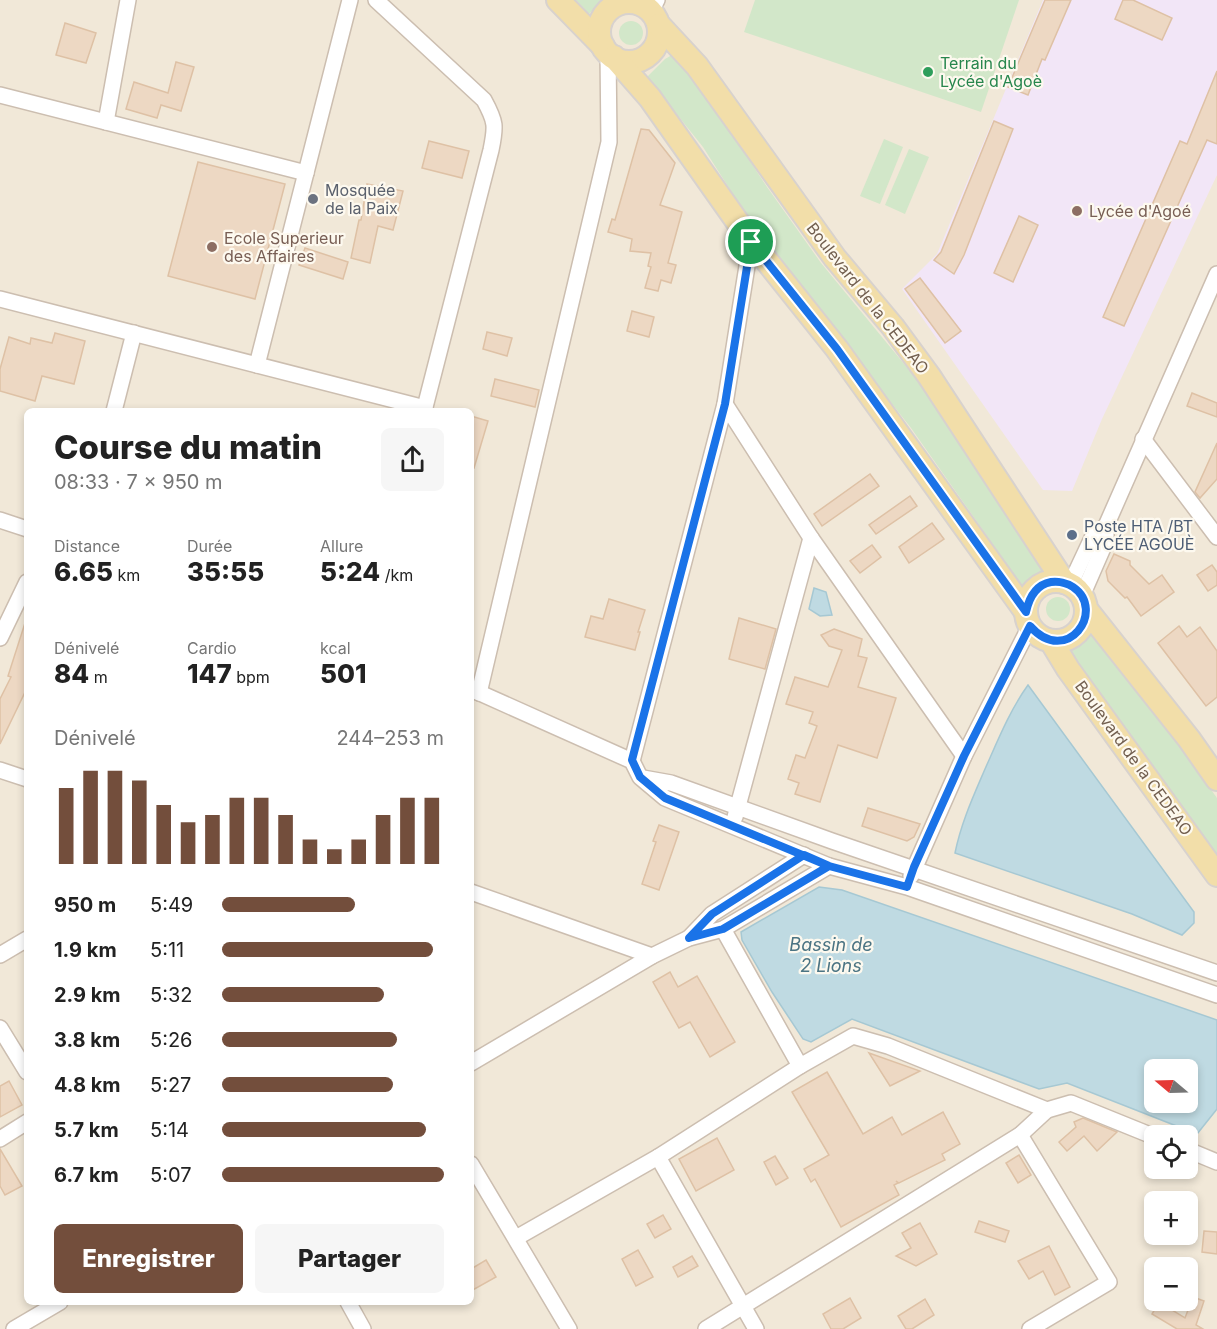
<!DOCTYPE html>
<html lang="fr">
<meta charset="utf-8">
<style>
:root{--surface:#fff;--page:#f6f6f6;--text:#222;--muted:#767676;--accent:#734e3c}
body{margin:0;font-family:Inter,sans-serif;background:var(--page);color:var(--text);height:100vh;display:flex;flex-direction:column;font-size:22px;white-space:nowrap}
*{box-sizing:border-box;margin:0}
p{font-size:20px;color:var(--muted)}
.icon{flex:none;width:33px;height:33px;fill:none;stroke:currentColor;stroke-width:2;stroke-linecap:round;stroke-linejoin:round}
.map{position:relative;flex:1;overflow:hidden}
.sheet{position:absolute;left:24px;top:408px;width:450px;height:897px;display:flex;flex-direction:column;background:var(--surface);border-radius:9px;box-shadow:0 3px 9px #0003}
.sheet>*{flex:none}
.needle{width:39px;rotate:289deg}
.fabs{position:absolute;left:1144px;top:1059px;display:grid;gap:12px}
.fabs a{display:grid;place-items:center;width:54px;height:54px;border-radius:9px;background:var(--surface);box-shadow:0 3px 9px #0003;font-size:30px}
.pin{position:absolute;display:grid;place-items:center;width:51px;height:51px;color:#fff;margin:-26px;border:3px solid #fff;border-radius:50%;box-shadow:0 2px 6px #0007}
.round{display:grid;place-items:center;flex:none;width:63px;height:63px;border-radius:9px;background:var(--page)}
.overview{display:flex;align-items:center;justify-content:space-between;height:102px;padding:0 30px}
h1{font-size:33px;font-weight:800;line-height:45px}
.figures{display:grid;grid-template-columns:repeat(3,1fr);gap:9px;height:102px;padding:6px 30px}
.figures div{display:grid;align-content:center}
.figures b{font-size:26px;font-weight:800}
.figures small{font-size:16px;font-weight:400}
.figures p{font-size:16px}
.chart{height:168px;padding:12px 30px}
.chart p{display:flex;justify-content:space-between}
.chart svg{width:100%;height:108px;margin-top:6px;stroke:var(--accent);stroke-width:6}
.primary-button{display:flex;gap:12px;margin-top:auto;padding:12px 30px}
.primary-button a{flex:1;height:69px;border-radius:9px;background:var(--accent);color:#fff;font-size:24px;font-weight:800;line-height:69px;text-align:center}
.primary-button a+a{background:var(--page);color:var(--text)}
ul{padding:0 30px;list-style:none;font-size:20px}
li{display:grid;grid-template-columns:96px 72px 1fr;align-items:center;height:45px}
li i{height:15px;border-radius:8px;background:var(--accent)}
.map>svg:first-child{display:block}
</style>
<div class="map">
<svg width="1217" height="1329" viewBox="0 0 1217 1329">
<rect width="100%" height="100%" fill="#faf5e9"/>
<path fill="#f1e8d8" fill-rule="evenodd" d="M0 0H1217V1329H0ZM27 411H471V1302H27ZM1155 1070H1188V1102H1155ZM1155 1136H1188V1168H1155ZM1155 1202H1188V1234H1155ZM1155 1268H1188V1300H1155Z"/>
<path fill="#f2e6f7" d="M1043 0H1217V175L1102 419 1072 491 1043 490 902 289 937 254Z"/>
<g fill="#d2e7c9">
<path d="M576 0H603L589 14Z"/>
<path d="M755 0H1019L981 112 744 32Z"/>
<circle cx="631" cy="33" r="12"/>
<path d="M672 55 707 96 767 187 821 263 919 382 1050 573 1025 590 911 428 757 232 703 147 647 77 665 59Z"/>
<path d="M884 139 903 147 880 204 860 196Z"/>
<path d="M909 149 929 157 905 214 885 205Z"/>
<circle cx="1058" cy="609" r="12"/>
<path d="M1090 632 1120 665 1217 798V856L1065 650Z"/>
</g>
<g fill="#bfdae2" stroke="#a6c8d3" stroke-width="1.5" fill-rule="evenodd">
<path d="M814 588 826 592 832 615 820 616 809 609Z"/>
<path d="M1028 685 1194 912V923L1182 935 1132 914 955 853C961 823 973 797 985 769 998 740 1010 710 1028 685Z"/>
<path d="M819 887 842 890 1217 1020V1109L1197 1134 1067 1083 1039 1089 852 1019 811 1042 803 1039 772 992 742 940 741 932ZM1155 1070H1188V1102H1155Z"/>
</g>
<g fill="#edd8c3" stroke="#dec1a5" stroke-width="1.5">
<path d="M1045 0H1071L1045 60 1042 59 1028 95 1008 87Z"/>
<path d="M1123 0H1133L1172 18 1162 40 1115 19Z"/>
<path d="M65 23 96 33 86 63 56 55Z"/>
<path d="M176 62 194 67 181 111 161 105 157 118 126 109 134 82 168 93Z"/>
<path d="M1217 71V144L1207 140 1124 326 1103 317 1180 141 1187 144Z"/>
<path d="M994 121 1013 129 964 255 954 274 934 260 941 252Z"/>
<path d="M641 129 649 130 675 163 660 205 682 212 668 263 676 265 671 283 661 280 658 291 645 288 651 267 648 266 651 253 630 251 632 239 608 232 612 219 615 220Z"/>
<path d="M429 141 469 151 462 178 422 168Z"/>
<path d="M198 162 285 184 255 299 168 276Z"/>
<path d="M367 184 403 191 393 230 378 226 370 263 351 258 359 220H361Z"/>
<path d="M1019 216 1038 225 1013 282 994 273Z"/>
<path d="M305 248 348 262 343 279 299 265Z"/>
<path d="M920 278 961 331 945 343 905 289Z"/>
<path d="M632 311 654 317 649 337 627 331Z"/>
<path d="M487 332 512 338 507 356 483 349Z"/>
<path d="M55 333 85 341 74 384 42 376 35 401 0 391V369L9 337 30 344 31 338 52 343Z"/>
<path d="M495 379 539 390 535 407 491 396Z"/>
<path d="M1192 393 1217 403V417L1187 406Z"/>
<path d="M471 416 488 421 474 468 471 467Z"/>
<path d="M1217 443V479L1200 498 1195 492Z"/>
<path d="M870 474 879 486 822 526 814 514Z"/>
<path d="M910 496 917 506 876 534 869 525Z"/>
<path d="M932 523 944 539 909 563 899 547Z"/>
<path d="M872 545 881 557 860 573 850 561Z"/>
<path d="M1114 554 1130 561V565L1149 584 1162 575 1174 592 1141 616 1127 597 1125 598 1108 581 1106 571Z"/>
<path d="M1212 565 1217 572V585L1208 591 1197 575Z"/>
<path d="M609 599 645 610 638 632H640L635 650 585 637 591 616 603 619Z"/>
<path d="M739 618 776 629 765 669 729 659Z"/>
<path d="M25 623 27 624V688L0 744V699L11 677 8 676Z"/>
<path d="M1179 626 1187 637 1200 627 1217 651V697L1206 706 1158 643Z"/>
<path d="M834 629 862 639 858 656 867 658 858 687 896 698 877 758 838 745 820 802 795 794 799 783 788 779 796 755 805 758 817 726 809 723 813 712 786 704 795 677 828 687 842 650 829 646 821 635Z"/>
<path d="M868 808 920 824 914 837 907 841 862 826Z"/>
<path d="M659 825 679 832 659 890 642 884 656 842 653 841Z"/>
<path d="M670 972 678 987 697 976 735 1042 710 1057 690 1022 679 1028 653 982Z"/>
<path d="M869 1053 920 1071 890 1086Z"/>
<path d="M827 1072 863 1134 892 1117 902 1135 943 1112 960 1144 942 1154 945 1160 899 1183 896 1181 898 1183 894 1185 899 1195 841 1227 815 1179 811 1182 804 1169 829 1155 792 1092Z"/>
<path d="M9 1081 22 1105 0 1117V1086Z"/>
<path d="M1083 1118 1117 1132 1097 1151 1084 1136 1067 1151 1059 1142 1076 1127 1074 1122Z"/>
<path d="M717 1138 734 1170 696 1191 679 1159Z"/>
<path d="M0 1149 22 1186 5 1195 0 1186Z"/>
<path d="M1019 1155 1031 1175 1018 1183 1006 1163Z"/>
<path d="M775 1156 788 1178 776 1185 764 1162Z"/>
<path d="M663 1215 671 1229 655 1238 647 1224Z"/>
<path d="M979 1221 1009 1231 1005 1242 975 1232Z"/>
<path d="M920 1223 937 1254 916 1266 896 1256 911 1248 902 1233Z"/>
<path d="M1204 1231 1217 1232V1254L1202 1252Z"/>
<path d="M1049 1246 1070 1287 1055 1295 1043 1271 1029 1279 1018 1261Z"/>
<path d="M638 1250 653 1277 636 1286 622 1259Z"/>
<path d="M692 1256 698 1266 678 1277 673 1267Z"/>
<path d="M486 1260 496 1277 471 1291V1269Z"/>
<path d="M1193 1297 1204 1301 1196 1325 1203 1329H1177L1152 1314 1159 1302 1185 1318Z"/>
<path d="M850 1298 861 1318 843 1329H831L823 1314Z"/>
<path d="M925 1299 934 1315 912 1329H906L898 1316Z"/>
</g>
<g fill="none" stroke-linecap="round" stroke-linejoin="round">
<defs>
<g id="street">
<path d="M376 0 484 100C496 122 496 126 491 150L424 411"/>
<path d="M651 11 657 0"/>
<path d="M0 95 306 173"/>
<path d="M106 122 128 0"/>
<path d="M0 299 425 408"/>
<path d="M257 365 350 0"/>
<path d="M725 404 811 538 964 756"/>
<path d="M114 411 134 333"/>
<path d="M1143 439 1217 537"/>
<path d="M0 520 27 529"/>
<path d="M1070 585 1093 536 1106 526"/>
<path d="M1082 596 1106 541V526L1217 274"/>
<path d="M0 638 27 582"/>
<path d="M471 689 632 761 640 777 665 798 829 866 907 887 1217 995"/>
<path d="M479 693 609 142 608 52"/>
<path d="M632 761 725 404 751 241"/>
<path d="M0 770 27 779"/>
<path d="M643 778 671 783 832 841 1217 973"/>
<path d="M735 817 811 538"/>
<path d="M911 876 964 756 1030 626"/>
<path d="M471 892 652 956"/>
<path d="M723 929 800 1066"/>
<path d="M689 938 712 914 804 855"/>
<path d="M0 955 27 939"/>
<path d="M0 1028 27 1072"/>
<path d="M471 1063 652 956 689 938 723 929 829 866"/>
<path d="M1020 1135 1109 1282 1030 1329"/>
<path d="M0 1139 27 1122"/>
<path d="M1188 1150 1217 1162"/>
<path d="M658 1157 756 1329"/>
<path d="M471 1164 569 1329"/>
<path d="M516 1238 658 1157 800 1066 853 1036 888 1046 1047 1110 1071 1103 1155 1137"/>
<path d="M348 1302 363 1329"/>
<path d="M14 1329 60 1302"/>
<path d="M706 1329 1020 1135 1047 1110"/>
</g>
<g id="primary">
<path d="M558 0 603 46"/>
<circle cx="629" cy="32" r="30"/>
<path d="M659 25 697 66 835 258 893 327 929 376 1064 582"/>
<path d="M614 57 650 98 751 241 837 349 1026 612"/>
<circle cx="1056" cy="611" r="30"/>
<path d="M1086 609 1189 739 1217 779"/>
<path d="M1051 641 1068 669 1217 875"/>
</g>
</defs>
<use href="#street" stroke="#ccbeb0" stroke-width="18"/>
<use href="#primary" stroke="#d8d2ce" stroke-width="26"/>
<use href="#street" stroke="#fff" stroke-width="15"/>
<use href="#primary" stroke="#f2dea9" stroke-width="22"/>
</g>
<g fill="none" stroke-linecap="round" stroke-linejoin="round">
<defs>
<path id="route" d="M751 242 725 404 632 760 640 777 665 798 829 866 723 929 689 938 712 914 804 855 829 866 907 887 914 867 964 756 1030 626C1067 668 1107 610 1073 587 1067 583 1058 581 1051 582 1035 585 1029 598 1026 612L837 349 751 242"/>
</defs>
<use href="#route" stroke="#fff" stroke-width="12"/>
<use href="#route" stroke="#1a73e8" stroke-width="8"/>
</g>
<circle fill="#2e9e5b" stroke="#fdf9ef" stroke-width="2" cx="928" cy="72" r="6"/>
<circle fill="#6b7280" stroke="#fdf9ef" stroke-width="2" cx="313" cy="199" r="6"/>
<g fill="#8d6e63" stroke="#fdf9ef" stroke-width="2">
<circle cx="1077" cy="211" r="6"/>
<circle cx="212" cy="247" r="6"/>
</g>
<circle fill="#5c6f8a" stroke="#fdf9ef" stroke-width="2" cx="1072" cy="535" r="6"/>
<g text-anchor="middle" stroke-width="4.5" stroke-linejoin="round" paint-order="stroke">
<g font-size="16" fill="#27864d" stroke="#fdf9ef" text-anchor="start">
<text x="940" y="69">Terrain du<tspan x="940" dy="18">Lycée d'Agoè</tspan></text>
</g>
<g font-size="16" fill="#5b616d" stroke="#fdf9ef" text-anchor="start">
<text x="325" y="196">Mosquée<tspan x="325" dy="18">de la Paix</tspan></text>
</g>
<g font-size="16" fill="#785e54" stroke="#fdf9ef" text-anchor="start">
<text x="1089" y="217">Lycée d'Agoé</text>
<text x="224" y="244">Ecole Superieur<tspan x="224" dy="18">des Affaires</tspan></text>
</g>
<g font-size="16" fill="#725f4f" stroke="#fdf9ef">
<text transform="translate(868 298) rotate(52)" y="6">Boulevard de la CEDEAO</text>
<text transform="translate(1134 758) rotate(54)" y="6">Boulevard de la CEDEAO</text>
</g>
<g font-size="16" fill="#4e5e75" stroke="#fdf9ef" text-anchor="start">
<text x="1084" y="532">Poste HTA /BT<tspan x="1084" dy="18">LYCÉE AGOUÈ</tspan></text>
</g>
<g font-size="18" font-style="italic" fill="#4b7483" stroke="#fdf9ef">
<text x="831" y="951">Bassin de<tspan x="831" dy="21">2 Lions</tspan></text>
</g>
</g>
</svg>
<div class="fabs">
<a><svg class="needle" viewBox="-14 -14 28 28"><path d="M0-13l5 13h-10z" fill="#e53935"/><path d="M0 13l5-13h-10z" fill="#767676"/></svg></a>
<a><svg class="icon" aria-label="locate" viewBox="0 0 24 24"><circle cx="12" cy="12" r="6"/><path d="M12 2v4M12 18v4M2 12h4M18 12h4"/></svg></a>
<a>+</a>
<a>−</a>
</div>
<div class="pin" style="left:751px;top:242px;background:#1e9e55"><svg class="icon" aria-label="arrive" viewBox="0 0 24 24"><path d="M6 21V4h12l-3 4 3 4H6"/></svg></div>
<section class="sheet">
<div class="overview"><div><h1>Course du matin</h1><p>08:33 · 7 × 950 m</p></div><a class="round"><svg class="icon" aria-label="share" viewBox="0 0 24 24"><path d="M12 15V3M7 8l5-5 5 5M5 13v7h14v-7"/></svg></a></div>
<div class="figures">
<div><p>Distance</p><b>6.65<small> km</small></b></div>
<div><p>Durée</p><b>35:55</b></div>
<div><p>Allure</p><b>5:24<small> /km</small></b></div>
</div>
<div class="figures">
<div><p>Dénivelé</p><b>84<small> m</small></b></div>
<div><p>Cardio</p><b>147<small> bpm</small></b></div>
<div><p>kcal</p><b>501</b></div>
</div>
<div class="chart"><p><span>Dénivelé</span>244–253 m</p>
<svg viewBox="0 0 160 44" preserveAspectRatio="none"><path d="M5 44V13M15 44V6M25 44V6M35 44V10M45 44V20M55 44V27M65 44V24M75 44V17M85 44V17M95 44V24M105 44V34M115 44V38M125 44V34M135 44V24M145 44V17M155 44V17"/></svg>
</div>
<ul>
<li><b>950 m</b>5:49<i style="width:60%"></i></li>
<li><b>1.9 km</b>5:11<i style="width:95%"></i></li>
<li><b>2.9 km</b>5:32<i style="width:73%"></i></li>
<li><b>3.8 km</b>5:26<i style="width:79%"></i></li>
<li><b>4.8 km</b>5:27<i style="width:77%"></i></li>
<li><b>5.7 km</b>5:14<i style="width:92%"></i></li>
<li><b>6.7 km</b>5:07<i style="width:100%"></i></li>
</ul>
<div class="primary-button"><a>Enregistrer</a><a>Partager</a></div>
</section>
</div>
